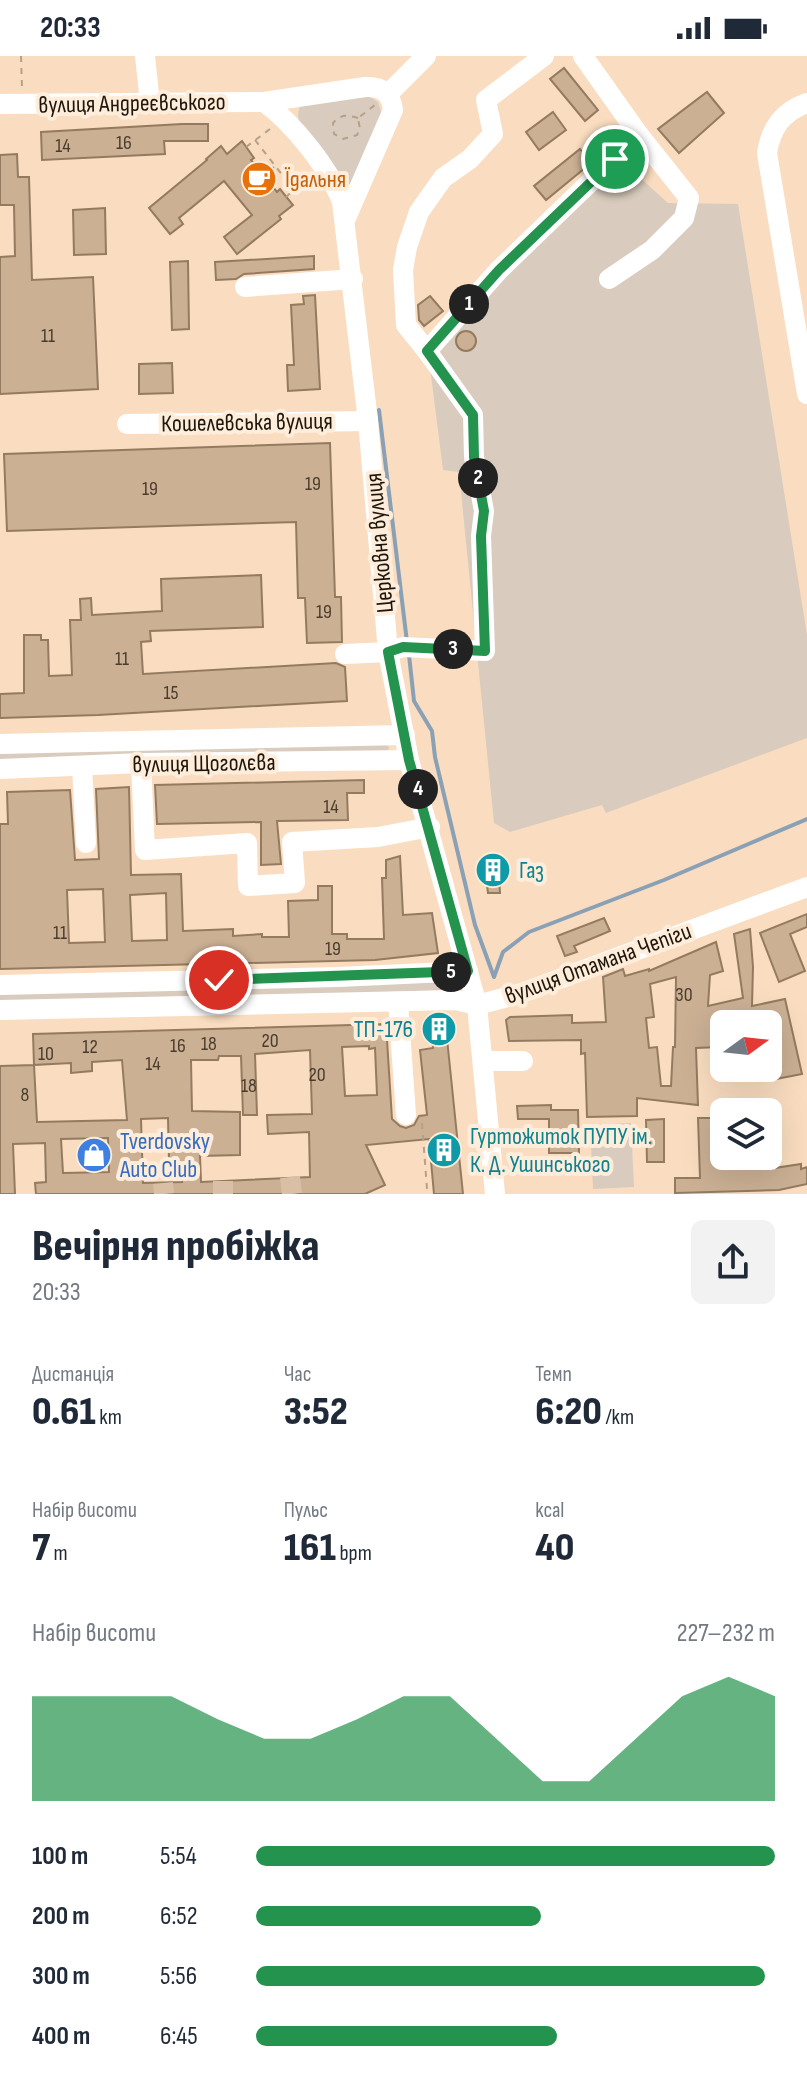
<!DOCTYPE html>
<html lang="uk">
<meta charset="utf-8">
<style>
:root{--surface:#fff;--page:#f2f2f3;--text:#1f2937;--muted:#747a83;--accent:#23934d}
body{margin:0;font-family:"Sofia Sans Condensed",sans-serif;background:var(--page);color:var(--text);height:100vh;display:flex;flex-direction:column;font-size:30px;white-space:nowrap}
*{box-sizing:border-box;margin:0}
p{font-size:26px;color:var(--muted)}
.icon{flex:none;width:44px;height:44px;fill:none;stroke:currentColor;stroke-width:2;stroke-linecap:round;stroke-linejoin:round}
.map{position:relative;height:1138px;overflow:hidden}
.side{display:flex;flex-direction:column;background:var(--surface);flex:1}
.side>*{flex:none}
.needle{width:52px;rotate:75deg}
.tools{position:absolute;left:710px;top:954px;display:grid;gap:16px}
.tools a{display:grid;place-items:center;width:72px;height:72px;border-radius:12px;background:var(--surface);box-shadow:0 8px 32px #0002;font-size:40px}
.pin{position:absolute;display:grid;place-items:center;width:68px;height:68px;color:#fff;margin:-34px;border:4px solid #fff;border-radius:50%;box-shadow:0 2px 8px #0007}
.km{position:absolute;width:40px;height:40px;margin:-20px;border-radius:50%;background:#222;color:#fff;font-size:22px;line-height:40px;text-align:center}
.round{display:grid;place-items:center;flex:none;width:84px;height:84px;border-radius:12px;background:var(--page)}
.head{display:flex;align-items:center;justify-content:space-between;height:136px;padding:0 32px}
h1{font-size:44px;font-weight:800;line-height:60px}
.figures{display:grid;grid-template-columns:repeat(3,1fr);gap:12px;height:136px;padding:8px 32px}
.figures div{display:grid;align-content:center}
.figures b{font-size:40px;font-weight:800}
.figures small{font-size:22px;font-weight:400}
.figures p{font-size:22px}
.chart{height:224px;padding:16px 32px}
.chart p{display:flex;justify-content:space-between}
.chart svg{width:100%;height:144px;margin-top:8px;fill:var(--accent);opacity:.7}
ul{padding:0 32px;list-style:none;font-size:26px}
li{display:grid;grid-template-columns:128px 96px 1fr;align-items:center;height:60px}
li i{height:20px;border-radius:10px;background:var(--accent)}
.status{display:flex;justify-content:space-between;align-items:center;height:56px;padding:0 40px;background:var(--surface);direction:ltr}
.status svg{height:22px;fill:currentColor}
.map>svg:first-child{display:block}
</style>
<div class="status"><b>20:33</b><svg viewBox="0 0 49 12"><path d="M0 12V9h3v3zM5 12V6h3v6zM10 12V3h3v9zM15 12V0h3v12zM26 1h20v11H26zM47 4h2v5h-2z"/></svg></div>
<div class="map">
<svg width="807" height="1138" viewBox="0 0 807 1138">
<rect width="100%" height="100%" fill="#faddc0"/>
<g fill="#d9ccbe">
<path d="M370 41 378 46 382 59 353 128H349L300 69C296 58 298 47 310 43Z"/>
<path d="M626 109 668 147 738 148 807 579V682L606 757 602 749 510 776 494 767 459 416 443 414 426 280Z"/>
<path d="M384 687 389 691 388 695 0 709V696Z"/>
<path d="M446 920V934L0 949V933Z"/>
<path d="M631 1067 634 1131 593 1133 590 1069Z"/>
</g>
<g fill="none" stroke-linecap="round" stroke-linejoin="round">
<g stroke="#8aa0b5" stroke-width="4">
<path d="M379 354 407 586"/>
<path d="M409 599 414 645 432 675 435 701 475 869 494 921 503 896 529 876 664 824 807 763"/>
</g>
</g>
<g fill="#cbb094" stroke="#947b60" stroke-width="2" fill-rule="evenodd">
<path d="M564 12 598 54 585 65 550 23Z"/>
<path d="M707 36 724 57 679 97 658 73Z"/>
<path d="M553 56 566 74 539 94 526 76Z"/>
<path d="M182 68H208V85H164L165 98 42 104 41 76Z"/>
<path d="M242 85 254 102 251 104 277 136 280 133 293 149 279 160 281 163 237 198 224 181 252 159 224 125 179 162 183 168 170 178 149 152 207 104 206 103 221 90 227 98Z"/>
<path d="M580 93 591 107 546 144 534 130Z"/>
<path d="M17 98 18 121H29L32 224 93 221 98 333 0 338V201L15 200 14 149H0V99Z"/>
<path d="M105 152 106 198 74 199 73 154Z"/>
<path d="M314 200V213L244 218 236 223 216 224 215 206Z"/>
<path d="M188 205 189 273 172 274 170 206Z"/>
<path d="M315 239 320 333 288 335 287 309H294L291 249 304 248 303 240Z"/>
<path d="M430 240 443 255 424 270 419 264 418 249Z"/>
<circle cx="466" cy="285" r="10"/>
<path d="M172 307 173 337 139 338V308Z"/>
<path d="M330 387 335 541H341L342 586 307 587 305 542H298L296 466 7 475 4 398Z"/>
<path d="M261 519 263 571 150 575 151 585 141 586 143 618 336 607 345 611 347 645 98 659 0 662V638L24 637V579H41V584H48L49 620 72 619 70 564H81L80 543 91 542 92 559 162 555 161 523Z"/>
<path d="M364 724V737H347L348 764 277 765 281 808 261 809V766L157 768 155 729Z"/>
<path d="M129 731 131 819 181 818 183 875 233 873V880L262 878V881H289L288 845 318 844V830H332V878H347V883H384L382 822H386V804L400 800 403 859 432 857 438 897 375 904 0 913V768H8L7 736 70 734 75 804 99 803 96 733ZM103 833 105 886 69 887 67 834ZM166 837 167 884 132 885 130 839Z"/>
<path d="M503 807 504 819 499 820 500 837H488L486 821 482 822 481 810Z"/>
<path d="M807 858V871L790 878 805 915 779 926 760 877Z"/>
<path d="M604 862 610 875 574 890 577 896 565 900 557 880Z"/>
<path d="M750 873 753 911 752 950 785 943 802 1018 776 1023 768 987V968H720L719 991 696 992 698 1049 637 1042V1060L587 1061 585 997 581 998V984L509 985 506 964 510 961 572 959V967L606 966 603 921 623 913 625 920 649 913V915L716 886 723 915 710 919 708 950 743 942 734 878ZM676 921 675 991H673L671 1030H661L657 991 649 992 646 962 654 961 650 928Z"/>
<path d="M445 963 463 1138H434L429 1083 366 1089 385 1129 365 1138H36L35 1127 46 1126 45 1087 13 1088 15 1138H0V1010L34 1009 33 978 386 968 392 1063 400 1070 406 1072 414 1069 419 1060 427 1059 420 994 433 992 431 964ZM369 990V993L375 992 377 1039 345 1040 342 991ZM310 994 312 1058 267 1059 268 1078 309 1076 310 1121 201 1126 200 1100 240 1099V1056L192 1055 191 1004H218L219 1000H241L243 1059H257L255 998ZM122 1004 127 1064 37 1066 34 1009 71 1007V1017L92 1015V1006ZM168 1062 169 1106H181L182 1126 143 1127 141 1063ZM108 1082 109 1116 63 1117 61 1083Z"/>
<path d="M551 1049V1054H578L579 1097H549V1063H518L517 1050Z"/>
<path d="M698 1062H716L721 1100H767L768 1113 801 1108V1113L807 1111V1128L779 1134 675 1137V1122H700Z"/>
<path d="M664 1063V1106H647L646 1064Z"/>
</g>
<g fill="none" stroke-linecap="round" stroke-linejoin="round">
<g stroke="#d9bfa5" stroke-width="20" stroke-dasharray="20 10" stroke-linecap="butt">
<path d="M290 1121 292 1138"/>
<path d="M223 1125V1138"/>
<path d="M163 1127 164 1138"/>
</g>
<g stroke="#b6a088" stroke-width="2" stroke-dasharray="6 6" stroke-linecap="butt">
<path d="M21 0 22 31"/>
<path d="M358 62C347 59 341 58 333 67L334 78 343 83 357 79 360 73 358 62 375 49"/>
<path d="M255 84 294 134"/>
<path d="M246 91 270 73"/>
<path d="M264 120 274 111"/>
<path d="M286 141 309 120"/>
<path d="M422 1067 427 1133"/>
</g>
<g stroke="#fff" stroke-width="20">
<path d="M145 0 150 47"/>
<path d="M583 0 639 79"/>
<path d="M388 38 426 0"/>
<path d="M264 46C293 67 329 112 342 146L368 365 388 596 409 704 477 949 495 1138"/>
<path d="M807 47C782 56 771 72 767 97L807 338"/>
<path d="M0 48 264 46 365 31C382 30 391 37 393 54L346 162"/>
<path d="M245 231 353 223"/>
<path d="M427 295 406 269 403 214 407 191 419 156 443 122 470 103 493 78 486 44 544 0"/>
<path d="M127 368 368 365"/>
<path d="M345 598 388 596 403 591 485 595 481 480 484 455 474 401 473 359 427 295 499 214 639 79 689 142 684 162 652 194 609 223"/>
<path d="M0 688 405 679"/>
<path d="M141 707 145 794 247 787 248 830 295 827 292 786 378 781 430 771"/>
<path d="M82 710 86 787"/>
<path d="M0 713 141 707 409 704"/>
<path d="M0 929 339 921 468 915"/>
<path d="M398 946 406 1059"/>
<path d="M0 954 456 944 477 949 519 938 807 831"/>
<path d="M483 1005H523"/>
</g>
</g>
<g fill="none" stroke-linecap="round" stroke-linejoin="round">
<defs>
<path id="route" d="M219 924 468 915 409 704 388 596 403 591 485 595 481 480 484 455 474 401 473 359 427 295 499 214 615 103"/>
</defs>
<use href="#route" stroke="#fff" stroke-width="16"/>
<use href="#route" stroke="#23934d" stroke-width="10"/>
</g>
<defs>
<symbol id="cafe-disc" viewBox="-11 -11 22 22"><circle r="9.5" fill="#e8710a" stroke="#feeddb"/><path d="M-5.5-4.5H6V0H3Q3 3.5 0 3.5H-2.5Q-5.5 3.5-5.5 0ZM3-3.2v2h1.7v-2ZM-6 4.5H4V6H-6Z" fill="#fff"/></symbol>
<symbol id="building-disc" viewBox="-11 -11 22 22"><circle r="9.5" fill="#0f9aa8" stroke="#feeddb"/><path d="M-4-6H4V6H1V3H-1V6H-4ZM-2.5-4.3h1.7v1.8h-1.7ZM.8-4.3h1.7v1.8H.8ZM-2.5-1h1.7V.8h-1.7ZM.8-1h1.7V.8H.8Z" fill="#fff"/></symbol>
<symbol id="shop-disc" viewBox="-11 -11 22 22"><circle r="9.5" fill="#3f7fe0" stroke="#feeddb"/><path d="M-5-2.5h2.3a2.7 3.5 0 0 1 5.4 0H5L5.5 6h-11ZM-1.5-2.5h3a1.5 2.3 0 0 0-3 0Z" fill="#fff"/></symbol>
</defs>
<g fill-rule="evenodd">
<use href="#cafe-disc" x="239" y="103" width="40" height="40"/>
<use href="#building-disc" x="473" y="794" width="40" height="40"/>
<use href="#building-disc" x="419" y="953" width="40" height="40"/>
<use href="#building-disc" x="424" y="1074" width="40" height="40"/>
<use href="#shop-disc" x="74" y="1079" width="40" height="40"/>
</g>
<g text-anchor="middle" stroke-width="8" stroke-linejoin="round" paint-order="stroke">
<g font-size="20" fill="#4a3c2d">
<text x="124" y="93">16</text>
<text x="63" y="96">14</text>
<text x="48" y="286">11</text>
<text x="313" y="434">19</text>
<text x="150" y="439">19</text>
<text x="324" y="562">19</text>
<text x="122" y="609">11</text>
<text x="171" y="643">15</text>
<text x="331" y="757">14</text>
<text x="60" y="883">11</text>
<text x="333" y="899">19</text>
<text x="684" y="945">30</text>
<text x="270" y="991">20</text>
<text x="209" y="994">18</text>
<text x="178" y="996">16</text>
<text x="90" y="997">12</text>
<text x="46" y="1004">10</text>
<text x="153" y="1014">14</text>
<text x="317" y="1025">20</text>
<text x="249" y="1036">18</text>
<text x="25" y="1045">8</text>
</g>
<g font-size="24" fill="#1f160b" stroke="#feeddb">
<text transform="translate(132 47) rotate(-1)" y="8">вулиця Андреєвського</text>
<text transform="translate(247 366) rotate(-1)" y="8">Кошелевська вулиця</text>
<text transform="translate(379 487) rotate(-95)" y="8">Церковна вулиця</text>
<text transform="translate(204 707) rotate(-1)" y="8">вулиця Щоголєва</text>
<text transform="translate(598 907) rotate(-20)" y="8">вулиця Отамана Чепіги</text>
</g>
<g font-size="24" fill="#c56008" stroke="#feeddb" text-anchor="start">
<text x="285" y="131">Їдальня</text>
</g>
<g font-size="24" fill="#0d838f" stroke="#feeddb" text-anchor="start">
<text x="519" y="822">Газ</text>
<text x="413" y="981" text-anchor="end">ТП-176</text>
<text x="470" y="1088">Гуртожиток ПУПУ ім.<tspan x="470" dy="28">К. Д. Ушинського</tspan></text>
</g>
<g font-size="24" fill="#366cbe" stroke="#feeddb" text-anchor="start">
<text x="120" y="1093">Tverdovsky<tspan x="120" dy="28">Auto Club</tspan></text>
</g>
</g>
</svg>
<div class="tools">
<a><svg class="needle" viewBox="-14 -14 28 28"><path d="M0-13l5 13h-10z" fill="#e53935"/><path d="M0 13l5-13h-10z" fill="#747a83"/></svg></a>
<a><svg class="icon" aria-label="layers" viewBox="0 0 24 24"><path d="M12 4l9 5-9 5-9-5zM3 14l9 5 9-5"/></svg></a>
</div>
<div class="pin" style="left:615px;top:103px;background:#1e9e55"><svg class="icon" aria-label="arrive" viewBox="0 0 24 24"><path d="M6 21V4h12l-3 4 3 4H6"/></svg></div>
<div class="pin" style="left:219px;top:924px;background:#d93025"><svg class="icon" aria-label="check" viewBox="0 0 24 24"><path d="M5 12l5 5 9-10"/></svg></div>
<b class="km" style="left:469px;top:248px">1</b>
<b class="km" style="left:478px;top:422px">2</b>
<b class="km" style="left:453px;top:593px">3</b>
<b class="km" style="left:418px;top:733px">4</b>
<b class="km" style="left:451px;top:916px">5</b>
</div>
<section class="side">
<div class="head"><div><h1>Вечірня пробіжка</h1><p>20:33</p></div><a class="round"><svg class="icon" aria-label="share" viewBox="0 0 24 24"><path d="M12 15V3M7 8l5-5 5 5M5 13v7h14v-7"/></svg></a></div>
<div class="figures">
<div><p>Дистанція</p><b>0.61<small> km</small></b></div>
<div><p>Час</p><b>3:52</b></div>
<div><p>Темп</p><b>6:20<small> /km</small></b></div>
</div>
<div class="figures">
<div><p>Набір висоти</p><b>7<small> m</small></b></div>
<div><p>Пульс</p><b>161<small> bpm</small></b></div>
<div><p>kcal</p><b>40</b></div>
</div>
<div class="chart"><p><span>Набір висоти</span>227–232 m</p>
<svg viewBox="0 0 160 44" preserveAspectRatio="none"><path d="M0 44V12L10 12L20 12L30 12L40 19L50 25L60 25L70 19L80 12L90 12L100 25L110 38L120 38L130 25L140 12L150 6L160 12V44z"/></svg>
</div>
<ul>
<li><b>100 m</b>5:54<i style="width:100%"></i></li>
<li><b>200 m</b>6:52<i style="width:55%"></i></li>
<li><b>300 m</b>5:56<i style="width:98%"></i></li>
<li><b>400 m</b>6:45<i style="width:58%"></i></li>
</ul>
</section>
